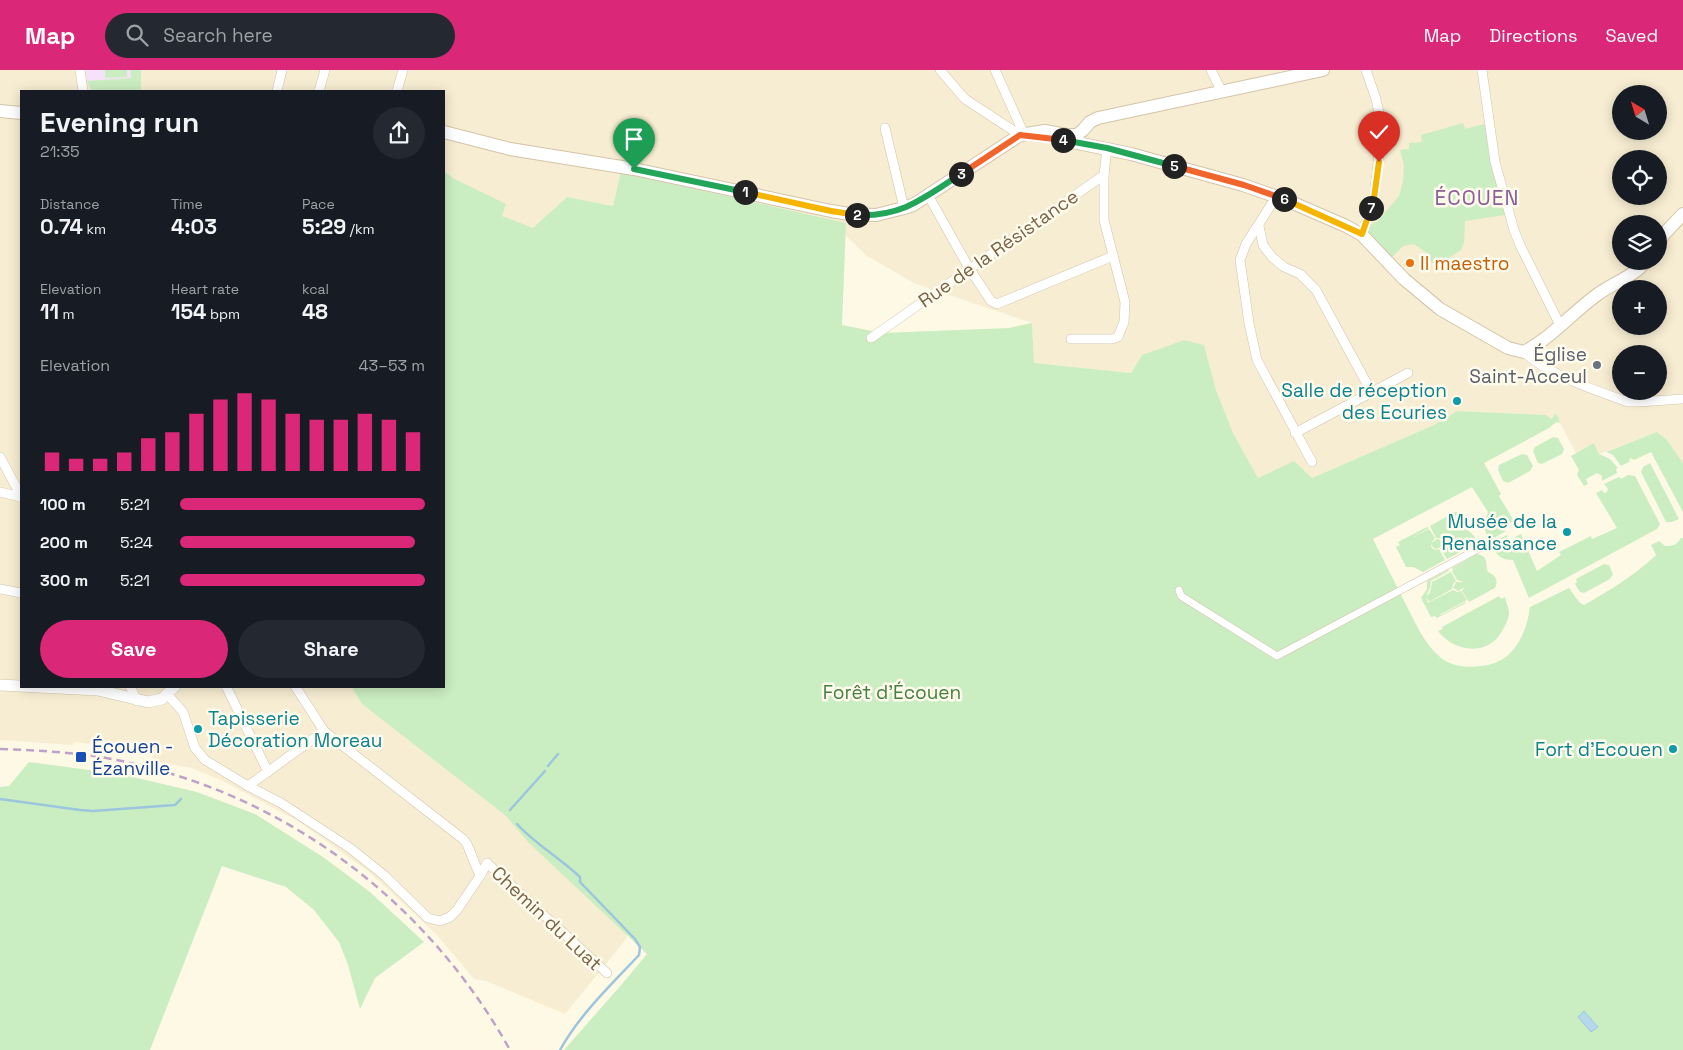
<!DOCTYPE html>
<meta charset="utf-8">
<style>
:root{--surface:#171b24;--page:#242831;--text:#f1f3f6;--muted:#9ea1a6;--accent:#db2777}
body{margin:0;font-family:"Space Grotesk",sans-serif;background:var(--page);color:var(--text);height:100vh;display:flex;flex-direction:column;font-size:19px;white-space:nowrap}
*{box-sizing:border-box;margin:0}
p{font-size:16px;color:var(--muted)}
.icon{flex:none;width:28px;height:28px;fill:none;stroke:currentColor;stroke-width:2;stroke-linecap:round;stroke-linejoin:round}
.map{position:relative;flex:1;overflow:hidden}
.side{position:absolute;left:20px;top:20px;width:425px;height:598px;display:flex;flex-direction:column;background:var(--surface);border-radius:0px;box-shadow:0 2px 12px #0003}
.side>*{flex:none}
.needle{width:32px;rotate:322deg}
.controls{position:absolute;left:1612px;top:15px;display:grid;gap:10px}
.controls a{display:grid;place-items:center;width:55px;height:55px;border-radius:50%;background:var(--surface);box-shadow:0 2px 12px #0003;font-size:25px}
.pin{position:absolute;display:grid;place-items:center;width:42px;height:42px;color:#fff;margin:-51px -21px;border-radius:50% 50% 50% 0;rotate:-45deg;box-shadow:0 0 5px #0007}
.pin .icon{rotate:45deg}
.km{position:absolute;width:25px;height:25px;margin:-12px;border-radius:50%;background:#222;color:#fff;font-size:14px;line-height:25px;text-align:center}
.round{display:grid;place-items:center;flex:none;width:52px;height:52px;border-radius:26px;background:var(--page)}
.head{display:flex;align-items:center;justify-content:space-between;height:85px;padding:0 20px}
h1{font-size:28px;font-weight:800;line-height:38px}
.metrics{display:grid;grid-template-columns:repeat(3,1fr);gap:8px;height:85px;padding:5px 20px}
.metrics div{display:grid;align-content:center}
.metrics b{font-size:21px;font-weight:800}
.metrics small{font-size:14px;font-weight:400}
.metrics p{font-size:14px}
.chart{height:140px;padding:10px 20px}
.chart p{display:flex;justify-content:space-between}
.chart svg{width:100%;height:90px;margin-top:5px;stroke:var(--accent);stroke-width:6}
.button{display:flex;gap:10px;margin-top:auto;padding:10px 20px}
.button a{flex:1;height:58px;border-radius:30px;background:var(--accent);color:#fff;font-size:20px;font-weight:800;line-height:58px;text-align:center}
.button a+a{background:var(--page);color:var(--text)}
ul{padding:0 20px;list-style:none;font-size:16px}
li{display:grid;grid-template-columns:80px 60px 1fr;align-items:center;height:38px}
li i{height:12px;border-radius:6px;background:var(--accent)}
header{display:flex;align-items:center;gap:30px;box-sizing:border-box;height:70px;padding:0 25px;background:var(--accent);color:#fff}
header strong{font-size:24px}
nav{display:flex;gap:28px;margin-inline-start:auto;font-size:18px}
.search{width:350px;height:45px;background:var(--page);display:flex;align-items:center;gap:12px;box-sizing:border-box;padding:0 18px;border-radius:28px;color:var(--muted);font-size:19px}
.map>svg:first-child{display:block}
</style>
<header>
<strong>Map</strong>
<div class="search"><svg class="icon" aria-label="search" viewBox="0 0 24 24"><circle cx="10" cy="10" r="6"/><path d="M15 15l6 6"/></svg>Search here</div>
<nav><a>Map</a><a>Directions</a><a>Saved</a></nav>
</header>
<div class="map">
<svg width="1683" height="980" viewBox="0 0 1683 980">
<rect width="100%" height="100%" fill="#fef9e5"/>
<path fill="#f7edd2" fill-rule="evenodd" d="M0 0H1683V393L1667 370 1657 362 1599 384 1594 373 1576 383 1560 353 1546 345 1457 341 1434 355 1312 408 1294 391 1258 408 1233 363 1216 320 1204 275 1184 270 1142 285 1131 303 1034 293 1032 253 916 214 867 186 828 149 621 102 613 136 567 127 533 159 502 146 505 134 453 108 444 101V21H21V616H351L362 634 617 822 627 868 565 944 486 911 474 909 436 864 369 802 298 751 221 710 191 698 152 691 153 680 125 675 123 683 110 680 112 672 92 667 89 674 74 672 73 675 0 670ZM1621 24H1659V61H1621ZM1621 89H1659V126H1621ZM1621 154H1659V191H1621ZM1621 219H1659V256H1621ZM1621 284H1659V321H1621Z"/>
<path fill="#f6e1fb" d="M86 0H130L131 8 87 11Z"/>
<g fill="#cbedc2">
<path d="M105 0H127V7L105 8Z"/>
<path d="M130 0H141V21H92L87 11 131 8Z"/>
<path d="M1463 53 1465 59 1485 54 1489 85 1505 145 1465 151 1464 172 1461 180 1450 187 1442 198 1429 191 1427 183 1414 174 1403 176 1390 189 1368 170 1365 157 1378 151 1399 126 1403 112 1404 95 1400 80 1409 79V73L1422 72 1421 65Z"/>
<path d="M444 101 453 108 506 134 502 146 533 158 567 127 613 136 621 102 846 153 842 255 882 263 1009 258 1032 253 1034 293 1131 303 1142 285 1184 270 1204 275 1216 320 1233 363 1258 408 1294 391 1312 408 1434 355 1457 341 1546 345 1552 349 1555 344 1558 347 1560 353 1557 352 1551 356V357L1484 393 1501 424 1499 426 1514 451 1508 454 1505 452 1501 454 1502 459 1506 461 1492 469 1488 468 1483 455 1488 442 1472 417 1373 469C1383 490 1394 510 1404 531 1415 551 1423 573 1441 588 1455 599 1476 598 1492 594 1517 586 1527 560 1530 537L1569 518 1579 532 1584 535C1610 520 1634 506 1656 485L1651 475 1659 471 1665 476C1673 476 1677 475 1681 468H1683V980H564L622 914 647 884 529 773 505 745 362 634 351 616H444Z"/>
<path d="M1657 362 1667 370 1683 393V442L1651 382 1634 390 1630 388 1629 392 1621 396 1613 385 1606 382Z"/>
<path d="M1553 367 1558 368 1564 379 1562 384 1542 394 1538 393 1533 381 1535 377Z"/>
<path d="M1594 373 1599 384 1610 389 1618 398 1616 399 1617 403 1602 411V406L1597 403 1586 409 1588 414 1584 416 1577 405 1579 400 1571 386Z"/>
<path d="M1522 384 1527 385 1533 396 1530 401 1508 413 1503 411 1498 400 1499 395Z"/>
<path d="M1650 393 1679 449 1672 452H1666L1641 402 1643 397Z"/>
<path d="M1628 405 1635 406 1660 454 1657 459 1529 528 1513 490C1502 490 1497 486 1492 476L1494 475V472L1507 465 1508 469 1513 473 1515 471V467L1521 464 1537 501 1561 485 1559 482 1591 466 1592 469 1617 458 1596 423 1602 420 1604 423 1607 422 1608 419 1604 414 1619 407 1621 409Z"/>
<path d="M1455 442C1463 443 1467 449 1465 457L1475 467 1474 475 1447 489 1440 478 1444 472 1441 477 1436 479 1433 477 1431 474V476C1433 480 1435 480 1439 479L1445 490 1423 502 1413 497H1406L1396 477 1400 475 1398 472 1427 457 1429 458 1410 469 1429 459 1435 468 1431 473 1437 469 1442 470 1440 468H1436L1430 456Z"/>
<path d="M1477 484C1489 486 1485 494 1488 502 1495 505 1499 510 1495 518L1469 532 1462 521 1465 517 1458 521 1453 518 1456 512H1464L1457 510 1452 501 1464 494 1453 500 1452 498Z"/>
<path d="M1604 494 1609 495 1613 504 1610 509 1584 523 1580 522 1575 514 1577 512 1576 509Z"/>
<path d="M1448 500 1449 501 1431 511 1430 518 1426 526 1430 523 1432 512 1451 502 1456 511 1453 514 1452 519 1429 532 1426 527 1428 533 1453 520 1457 522 1461 521 1467 530 1441 544 1439 542 1441 545 1465 532 1466 533 1437 548 1435 546 1431 547 1421 528 1427 519V511Z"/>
<path d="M1499 526 1501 529 1505 527C1506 532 1509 538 1509 543 1509 549 1505 556 1502 561 1488 587 1454 582 1438 561L1443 559 1442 557Z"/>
<path d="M29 692 120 704 197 722 255 744 323 787 370 822 424 872 375 908 360 939 348 895 339 872 314 840 286 817 222 796 150 980H0V717L9 716Z"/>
</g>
<path fill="#b7d8ea" stroke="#9cc6dd" d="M1584 941 1598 957 1591 962 1578 947Z"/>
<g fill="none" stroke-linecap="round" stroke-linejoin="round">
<g stroke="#9cc6dd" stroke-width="2.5">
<path d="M548 696 558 684"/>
<path d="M0 729 80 740 93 741 175 735 181 729"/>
<path d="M510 740 545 701"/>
<path d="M517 754C535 774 560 788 580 807V812L635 869 640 877 639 885C611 915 580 944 560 980"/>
</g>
<defs>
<path id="pedestrian" d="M1179 520 1181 526 1277 586 1493 471"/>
<g id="minor">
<path d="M80 0 83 21"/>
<path d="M940 0 965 29 1020 65"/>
<path d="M995 0 1024 64"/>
<path d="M1211 0 1222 22"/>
<path d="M1482 0 1495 92 1514 160 1520 175 1560 255"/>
<path d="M277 21 282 0"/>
<path d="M319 21 325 0"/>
<path d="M397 21 403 0"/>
<path d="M885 58 904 138"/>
<path d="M928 125 969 198 991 231 997 234 1113 186"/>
<path d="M1276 127 1246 174 1240 190 1249 253 1257 290 1312 392"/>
<path d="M1259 156 1263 175 1272 187 1284 197 1300 204 1316 220 1372 323"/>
<path d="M1362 165 1374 128 1382 57 1376 29 1366 0"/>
<path d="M871 268 1104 105 1107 78"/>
<path d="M1071 269H1112L1118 267 1124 252 1125 232 1104 150V105"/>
<path d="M1524 282C1546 304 1597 321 1628 332H1638L1683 329"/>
<path d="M1295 363 1408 303"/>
<path d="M0 387 21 426"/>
<path d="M0 422 21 427"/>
<path d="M0 519 21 523"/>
<path d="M130 616 137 631"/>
<path d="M226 616 268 702"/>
<path d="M295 616 324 661 463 769 467 774 480 806"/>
<path d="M168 625 183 642 195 678 205 690 248 716 281 733 350 778 385 806 428 848 440 851 450 847 457 840 480 806 487 793 607 903"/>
<path d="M248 716 324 661"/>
</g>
<path id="tertiary" d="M0 615 98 620 148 632 162 629 175 616"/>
<g id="secondary">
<path d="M0 41 21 43"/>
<path d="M444 62 510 79 634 99 831 141 849 144 876 145 904 138 913 135 1020 65 1045 61 1066 65H1077L1083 60 1090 52 1098 48 1323 0"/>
<path d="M1063 70 1131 84 1243 115 1286 130 1346 156 1362 165 1404 209 1440 239 1508 278 1524 282C1551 268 1573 242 1598 224 1613 213 1635 206 1646 191"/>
<path d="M1659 172 1664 164 1683 144"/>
</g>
</defs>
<use href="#pedestrian" stroke="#d1c3a9" stroke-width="8"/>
<use href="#minor" stroke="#d1c3a9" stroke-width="10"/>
<use href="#tertiary" stroke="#d1c3a9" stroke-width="12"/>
<use href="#secondary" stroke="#d4c4a7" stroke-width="14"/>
<use href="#pedestrian" stroke="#fff" stroke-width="7"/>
<use href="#minor" stroke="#fff" stroke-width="9"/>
<use href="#tertiary" stroke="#fff" stroke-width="11"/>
<use href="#secondary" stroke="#fff" stroke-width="12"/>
<path stroke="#bfa2c9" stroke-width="2.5" stroke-dasharray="8 5" stroke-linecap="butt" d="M0 679C32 680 63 682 94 686 272 714 423 824 510 980"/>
</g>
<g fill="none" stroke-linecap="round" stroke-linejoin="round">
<defs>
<path id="split-1" d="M634 99 745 122"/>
<path id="split-2" d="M745 122 831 141 857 145"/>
<path id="split-3" d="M857 145C903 147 925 127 961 104"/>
<path id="split-4" d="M961 104 1020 65 1063 70"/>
<path id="split-5" d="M1063 70 1107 78 1174 96"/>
<path id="split-6" d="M1174 96 1244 115 1284 129"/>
<path id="split-7" d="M1284 129 1362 164 1371 138"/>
<path id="split-8" d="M1371 138 1374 128 1379 92"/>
</defs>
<use href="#split-1" stroke="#fff" stroke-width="10"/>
<use href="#split-2" stroke="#fff" stroke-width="10"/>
<use href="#split-3" stroke="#fff" stroke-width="10"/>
<use href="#split-4" stroke="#fff" stroke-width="10"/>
<use href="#split-5" stroke="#fff" stroke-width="10"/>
<use href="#split-6" stroke="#fff" stroke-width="10"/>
<use href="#split-7" stroke="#fff" stroke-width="10"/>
<use href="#split-8" stroke="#fff" stroke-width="10"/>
<use href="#split-1" stroke="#22a559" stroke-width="6"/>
<use href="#split-2" stroke="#f5b400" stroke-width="6"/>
<use href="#split-3" stroke="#22a559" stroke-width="6"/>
<use href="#split-4" stroke="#f0652b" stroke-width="6"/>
<use href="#split-5" stroke="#22a559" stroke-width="6"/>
<use href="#split-6" stroke="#f0652b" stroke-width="6"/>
<use href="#split-7" stroke="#f5b400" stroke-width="6"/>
<use href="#split-8" stroke="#f5b400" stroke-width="6"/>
</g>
<circle fill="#e8710a" stroke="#fffbed" stroke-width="2" cx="1410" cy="193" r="5"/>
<circle fill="#6b7280" stroke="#fffbed" stroke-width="2" cx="1597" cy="295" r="5"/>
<g fill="#0f9aa8" stroke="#fffbed" stroke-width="2">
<circle cx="1457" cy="331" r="5"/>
<circle cx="1567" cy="462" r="5"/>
<circle cx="198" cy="659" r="5"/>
<circle cx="1673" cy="679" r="5"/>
</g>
<rect fill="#1a4fb4" stroke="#fffbed" stroke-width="2" x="75" y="681" width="12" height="12" rx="2.5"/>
<g text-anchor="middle" stroke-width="5" stroke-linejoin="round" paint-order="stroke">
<g font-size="19" fill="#7a6347" stroke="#fffbed">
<text transform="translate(998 178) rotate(-35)" y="7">Rue de la Résistance</text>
<text transform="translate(547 848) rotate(43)" y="7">Chemin du Luat</text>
</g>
<g font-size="19" fill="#c56008" stroke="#fffbed" text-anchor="start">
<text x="1420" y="200">Il maestro</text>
</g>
<g font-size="19" fill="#5b616d" stroke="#fffbed" text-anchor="end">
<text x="1587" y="291">Église<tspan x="1587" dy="22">Saint-Acceul</tspan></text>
</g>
<g font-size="19" fill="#0d838f" stroke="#fffbed" text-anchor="end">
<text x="1447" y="327">Salle de réception<tspan x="1447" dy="22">des Ecuries</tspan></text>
<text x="1557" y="458">Musée de la<tspan x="1557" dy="22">Renaissance</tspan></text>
<text x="208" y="655" text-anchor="start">Tapisserie<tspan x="208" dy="22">Décoration Moreau</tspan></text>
<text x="1663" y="686">Fort d'Ecouen</text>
</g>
<g font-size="19" fill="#44813e" stroke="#fffbed">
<text x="892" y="629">Forêt d'Écouen</text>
</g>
<g font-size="19" fill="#164399" stroke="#fffbed" text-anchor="start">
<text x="92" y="683">Écouen -<tspan x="92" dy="22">Ézanville</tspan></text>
</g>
<g font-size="21" letter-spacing="1" fill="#8e5e97" stroke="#fffbed">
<text x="1477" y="135">ÉCOUEN</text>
</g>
</g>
</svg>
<div class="controls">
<a><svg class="needle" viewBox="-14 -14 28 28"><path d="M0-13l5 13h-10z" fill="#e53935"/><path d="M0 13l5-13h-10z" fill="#9ea1a6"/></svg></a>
<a><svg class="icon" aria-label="locate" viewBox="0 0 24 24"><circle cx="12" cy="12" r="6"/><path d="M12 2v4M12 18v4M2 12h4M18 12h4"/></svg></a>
<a><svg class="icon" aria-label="layers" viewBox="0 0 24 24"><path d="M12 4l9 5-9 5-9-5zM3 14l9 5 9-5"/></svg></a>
<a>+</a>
<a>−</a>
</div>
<div class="pin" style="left:634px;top:99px;background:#1e9e55"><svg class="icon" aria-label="arrive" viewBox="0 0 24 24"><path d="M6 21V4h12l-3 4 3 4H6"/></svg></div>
<div class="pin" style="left:1379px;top:92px;background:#d93025"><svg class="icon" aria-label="check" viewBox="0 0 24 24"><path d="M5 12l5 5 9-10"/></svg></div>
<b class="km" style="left:745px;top:122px">1</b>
<b class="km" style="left:857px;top:145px">2</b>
<b class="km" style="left:961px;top:104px">3</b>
<b class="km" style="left:1063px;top:70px">4</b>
<b class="km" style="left:1174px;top:96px">5</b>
<b class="km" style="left:1284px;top:129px">6</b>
<b class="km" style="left:1371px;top:138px">7</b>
<section class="side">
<div class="head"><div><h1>Evening run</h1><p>21:35</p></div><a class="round"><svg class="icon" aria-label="share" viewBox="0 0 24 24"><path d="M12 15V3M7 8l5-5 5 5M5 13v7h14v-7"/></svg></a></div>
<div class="metrics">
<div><p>Distance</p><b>0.74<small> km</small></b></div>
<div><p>Time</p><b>4:03</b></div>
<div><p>Pace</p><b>5:29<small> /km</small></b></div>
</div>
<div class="metrics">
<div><p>Elevation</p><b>11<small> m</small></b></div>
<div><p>Heart rate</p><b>154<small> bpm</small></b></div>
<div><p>kcal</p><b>48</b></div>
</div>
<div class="chart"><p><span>Elevation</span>43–53 m</p>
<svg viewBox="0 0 160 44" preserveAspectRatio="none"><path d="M5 44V35M15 44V38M25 44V38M35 44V35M45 44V28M55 44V25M65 44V16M75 44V9M85 44V6M95 44V9M105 44V16M115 44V19M125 44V19M135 44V16M145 44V19M155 44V25"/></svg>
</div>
<ul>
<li><b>100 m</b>5:21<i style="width:100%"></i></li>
<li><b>200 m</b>5:24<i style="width:96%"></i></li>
<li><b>300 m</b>5:21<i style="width:100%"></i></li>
</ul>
<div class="button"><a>Save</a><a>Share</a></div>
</section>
</div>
